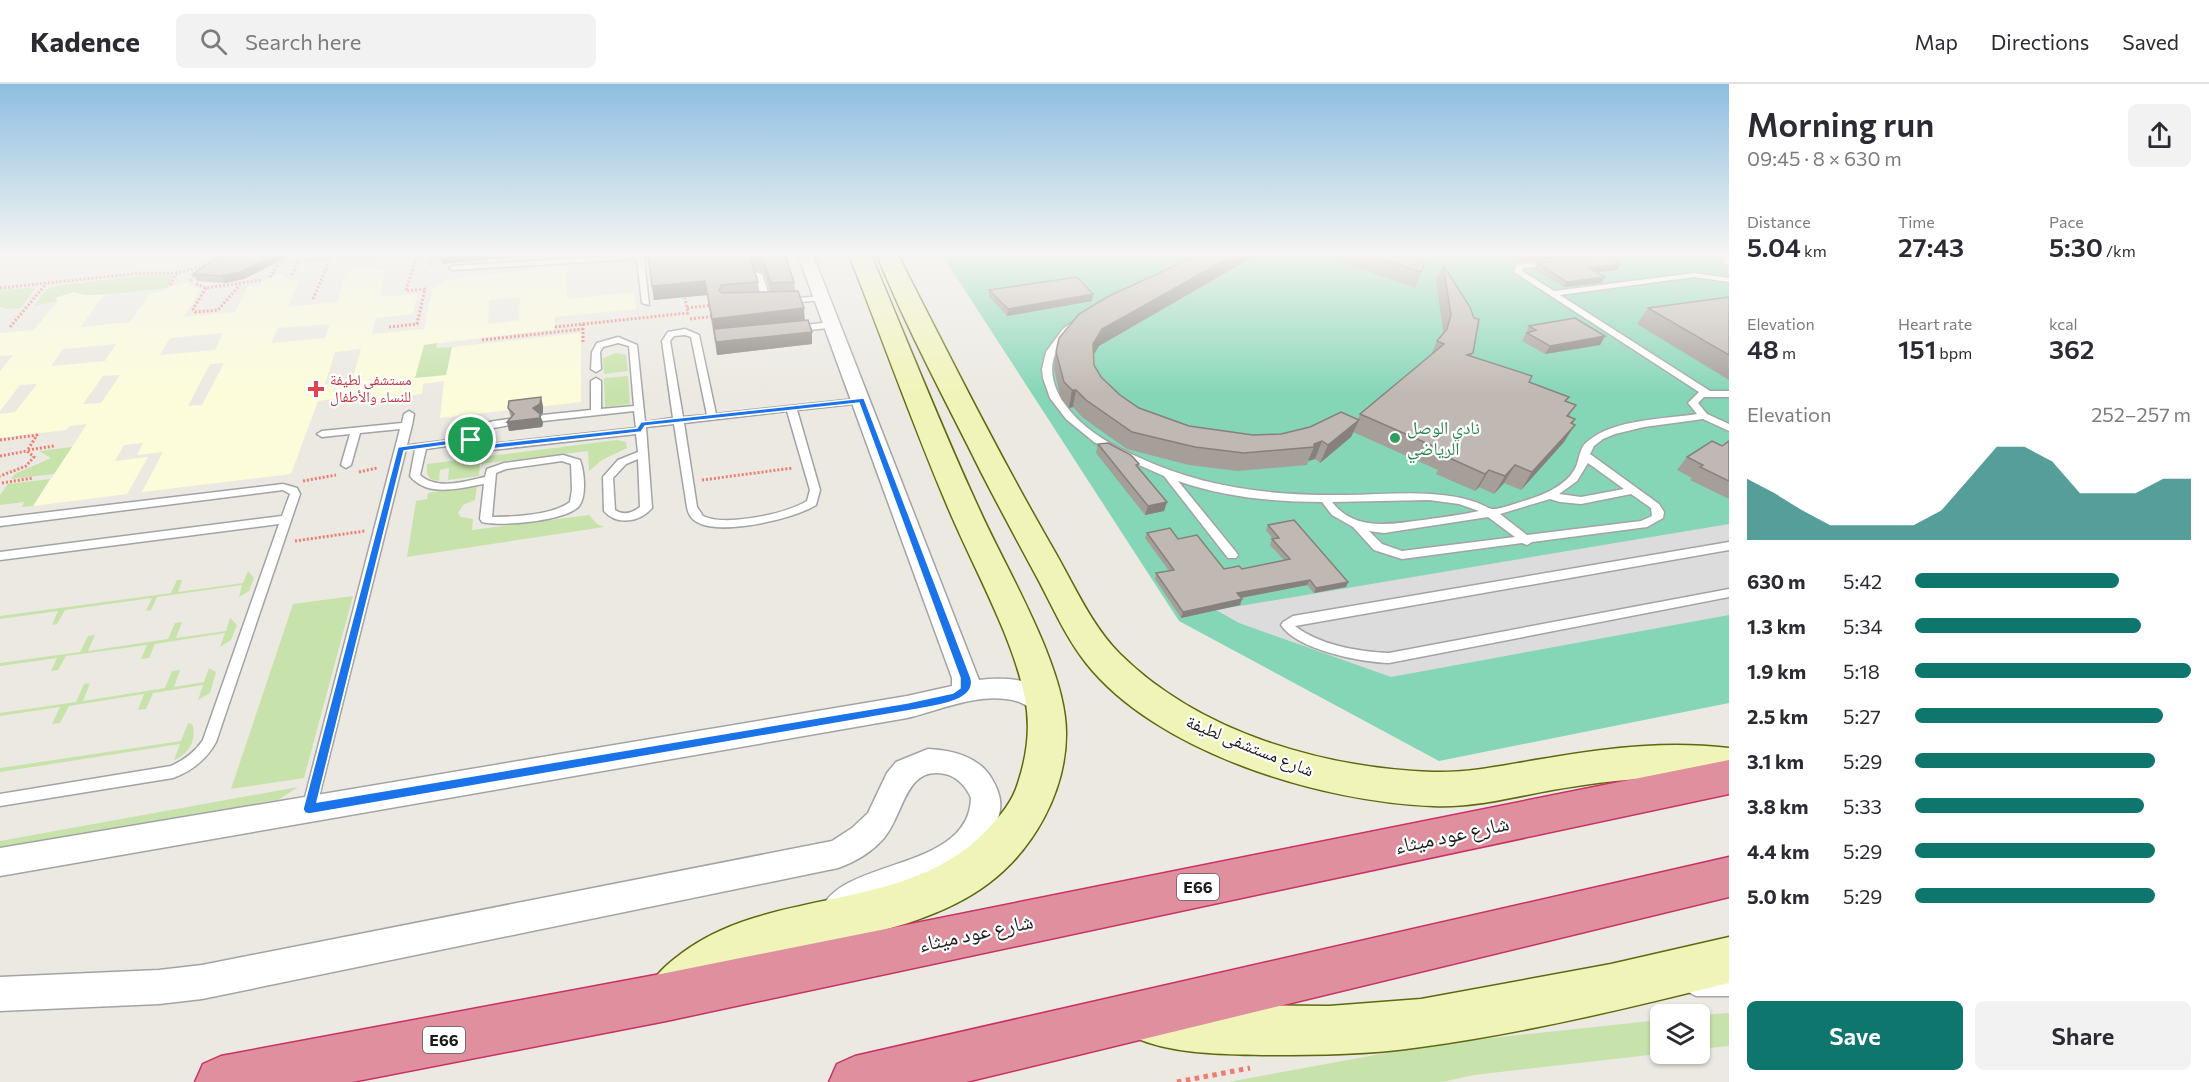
<!DOCTYPE html>
<meta charset="utf-8">
<style>
:root{--surface:#fff;--page:#f2f2f3;--text:#2b2b33;--muted:#7c7c81;--line:#e1e1e2;--accent:#0f766e}
body{margin:0;font-family:Commissioner,"Noto Naskh Arabic",sans-serif;background:var(--page);color:var(--text);height:100vh;display:flex;flex-direction:column;font-size:22px;white-space:nowrap}
*{box-sizing:border-box;margin:0}
p{font-size:20px;color:var(--muted)}
.icon{flex:none;width:33px;height:33px;fill:none;stroke:currentColor;stroke-width:2;stroke-linecap:round;stroke-linejoin:round}
.map{position:relative;flex:1;overflow:hidden}
.sheet{display:flex;flex-direction:column;background:var(--surface);width:480px}
.sheet>*{flex:none}
.controls{position:absolute;left:1650px;top:920px;display:grid;gap:12px}
.controls a{display:grid;place-items:center;width:60px;height:60px;border-radius:9px;background:var(--surface);box-shadow:0 2px 4px #0004;font-size:30px}
.pin{position:absolute;display:grid;place-items:center;width:51px;height:51px;color:#fff;margin:-26px;border:3px solid #fff;border-radius:50%;box-shadow:0 2px 6px #0007}
.round{display:grid;place-items:center;flex:none;width:63px;height:63px;border-radius:9px;background:var(--page)}
.overview{display:flex;align-items:center;justify-content:space-between;height:102px;padding:0 18px}
h1{font-size:33px;font-weight:600;line-height:45px}
.stats{display:grid;grid-template-columns:repeat(3,1fr);gap:9px;height:102px;padding:6px 18px}
.stats div{display:grid;align-content:center}
.stats b{font-size:26px;font-weight:600}
.stats small{font-size:16px;font-weight:400}
.stats p{font-size:16px}
.chart{height:168px;padding:12px 18px}
.chart p{display:flex;justify-content:space-between}
.chart svg{width:100%;height:108px;margin-top:6px;fill:var(--accent);opacity:.7}
.cta{display:flex;gap:12px;margin-top:auto;padding:12px 18px}
.cta a{flex:1;height:69px;border-radius:9px;background:var(--accent);color:#fff;font-size:24px;font-weight:600;line-height:69px;text-align:center}
.cta a+a{background:var(--page);color:var(--text)}
ul{padding:0 18px;list-style:none;font-size:20px}
li{display:grid;grid-template-columns:96px 72px 1fr;align-items:center;height:45px}
li i{height:15px;border-radius:8px;background:var(--accent)}
header{display:flex;align-items:center;gap:36px;box-sizing:border-box;height:84px;padding:0 30px;background:var(--surface);border-bottom:2px solid var(--line)}
header strong{font-size:28px}
nav{display:flex;gap:33px;margin-inline-start:auto;font-size:21px}
.search{width:420px;height:54px;background:var(--page);display:flex;align-items:center;gap:15px;box-sizing:border-box;padding:0 21px;border-radius:9px;color:var(--muted);font-size:22px}
main{display:flex;flex:1;min-height:0}
.map>svg:first-child{display:block}
</style>
<header>
<strong>Kadence</strong>
<div class="search"><svg class="icon" aria-label="search" viewBox="0 0 24 24"><circle cx="10" cy="10" r="6"/><path d="M15 15l6 6"/></svg>Search here</div>
<nav><a>Map</a><a>Directions</a><a>Saved</a></nav>
</header>
<main>
<div class="map">
<svg width="1729" height="998" viewBox="0 0 1729 998">
<rect width="100%" height="100%" fill="#ece9e2"/>
<path fill="#fcfcdb" fill-rule="evenodd" d="M364 182 375 185H392L385 188 380 213 417 210 413 230 376 234 372 250 424 245 433 204 450 195 567 182V215L634 208 636 225 555 233V245L424 261 446 291 452 263 581 249V318L440 334 444 297 423 300 422 310 347 319 348 313 318 317 291 390 142 408 163 368 137 371 143 359 124 361 115 377 148 373 127 410 33 422 87 340 70 342 66 346 0 354V330L15 328 37 300 20 301 0 327V287L13 271 0 272V249L34 246 57 218 54 214 74 207 84 211 112 210 102 213 81 243 130 238 150 209 166 207 164 205 184 198 200 205 184 233 235 228 248 202 262 201 264 200 261 198 280 190 292 197 299 196 288 223 337 218 346 192 352 191 348 189ZM520 213 519 236 488 240 489 216ZM330 240 325 254 271 259 278 244ZM223 249 215 266 160 271 170 254ZM116 260 105 277 51 282 63 265ZM361 265 352 297 325 300 335 268ZM224 279 202 321 188 322 210 280ZM120 291 101 319 83 320 103 292Z"/>
<g fill="#c7e3ab">
<path d="M147 191H174L167 204 112 210 84 211 74 208 55 214 58 217 34 222 46 206 55 202Z"/>
<path d="M29 204 35 205 21 224 4 225 6 223H0V206Z"/>
<path d="M437 259 436 264 452 263 446 291 415 294 424 261Z"/>
<path d="M616 269 626 271 628 287 604 290 603 274Z"/>
<path d="M628 292 630 320 605 323 604 294Z"/>
<path d="M617 356 626 358 627 364 602 376 589 387 588 367 480 380 479 392 448 396 449 384 440 386 439 397 430 395 427 389V380Z"/>
<path d="M72 363 54 390 11 395 15 390 51 374 39 367Z"/>
<path d="M50 395 33 422 22 423 24 418 0 421V411L8 400Z"/>
<path d="M477 403 475 416 463 421 458 429 461 433 473 435 472 446 589 431 597 440 604 443 407 473 416 417 427 415 428 409Z"/>
<path d="M248 487 254 494 249 507 239 513 242 501 157 513 151 526 146 527 152 514 65 526 57 540 52 541 58 527 0 535V532L171 509 177 496H182L178 508 243 499Z"/>
<path d="M353 512 304 694 231 705 293 520Z"/>
<path d="M230 534 237 541 231 556 220 563 225 549 155 560 149 574 141 575 147 561 66 572 58 586 51 587 57 574 0 582V579L80 568 88 552 95 551 88 567 168 555 175 539 182 538 176 554 226 547Z"/>
<path d="M209 584 216 588 210 609 198 616 203 601 153 609 146 625 138 626 144 610 69 622 60 639 52 640 60 623 0 632V629L76 618 84 600 90 599 83 617 165 604 172 587 180 586 174 603 204 598Z"/>
<path d="M188 639 192 640C198 654 188 672 174 676L180 660 0 688V684L181 657Z"/>
<path d="M298 703 278 716 0 766V757Z"/>
<path d="M1729 929V962L1700 965V931Z"/>
<path d="M1660 936V969H1667L1474 991 1442 998H1228L1435 960Z"/>
</g>
<path fill="#85d6b6" d="M942 171H1729V619L1439 677 1179 537Z"/>
<path fill="#dcdcdc" d="M1729 440V531L1391 593 1239 539 1216 526Z"/>
<g fill="none" stroke-linecap="round" stroke-linejoin="round">
<defs>
<g id="lane">
<path d="M626 171H661L657 173 644 174 649 221 642 219 637 175 453 186 449 184 453 182Z"/>
<path d="M1726 171H1729V181H1726L1722 174Z"/>
<path d="M1551 177 1555 179 1554 181 1523 184 1522 187 1554 207 1694 189 1729 194V198L1694 193 1560 211 1710 307H1729V313H1704L1698 319 1707 330 1729 340V347L1703 335 1644 343 1615 350 1603 355 1594 362 1590 370 1659 420 1664 428 1663 434 1647 443 1532 458 1527 461 1522 459 1402 475 1374 466 1353 443 1332 431 1322 418C1273 418 1224 413 1178 397L1236 468 1238 471 1236 474H1228L1164 392 1114 370 1094 358 1066 335 1050 314 1043 294 1042 285 1046 268 1063 245 1071 239H1077V243C1045 268 1045 298 1071 328 1089 349 1113 362 1138 373 1204 404 1272 412 1345 411 1373 411 1403 408 1431 410 1446 411 1461 413 1475 418 1480 419 1487 424 1492 425 1500 426 1519 418 1527 416 1546 410 1570 400 1577 380 1580 371 1580 363 1588 357 1614 335 1665 335 1697 330L1688 319 1699 308 1514 188 1516 181ZM1588 379 1624 405 1581 413 1559 410 1577 397ZM1631 410 1651 424 1652 432 1641 437 1527 451 1500 430 1550 415 1560 418 1581 420ZM1429 416 1459 420 1479 427C1461 431 1442 433 1423 436 1391 440 1355 448 1332 418ZM1488 433 1515 453 1402 467 1382 460 1369 447 1384 449Z"/>
<path d="M755 188 762 190 771 217 770 219 763 217 754 190Z"/>
<path d="M822 212 826 214 825 216 787 219 783 217 787 215Z"/>
<path d="M832 238 835 239V243L795 248 791 245 795 242Z"/>
<path d="M685 245 699 251 716 330 865 314V318L862 319 797 326 820 406 816 421C794 435 720 452 697 438 691 435 688 429 687 423L674 340 646 343 652 424C640 438 617 442 604 427L603 393 618 376 638 368 636 350 491 366 475 364 467 359 426 365 420 391C438 407 465 397 485 393L487 385 504 379 563 371 580 376C584 386 587 412 579 422 567 437 499 443 482 438L480 435 484 400C459 404 428 414 410 392L415 366 410 365V361L466 354C473 338 495 337 510 335L515 338 510 341 488 345 476 353 477 357 491 360 636 344 634 327 543 337 538 334 543 331 591 326V297L596 294 601 297V325L634 322 629 262 618 259 603 263 600 268 601 285 596 288 591 285 592 268 597 259 618 253 637 261 645 338 673 334 662 257 668 248ZM685 251 691 253 707 331 683 333 670 257 674 252ZM787 327 810 406 807 417C786 430 725 443 703 432L697 423 684 339ZM638 375 640 423C632 429 624 432 615 426L613 394 626 380ZM562 377 571 380 572 406 570 418C554 431 512 433 492 433L496 389 506 385Z"/>
<path d="M409 327 414 330 412 341 316 725 314 730 309 731 304 730 302 725 400 345 360 349 351 381 346 384 341 381 350 350 322 353 317 350 322 347 402 339 404 330Z"/>
<path d="M283 400 297 404 300 410 216 658C206 676 192 687 173 694L0 722V710L171 682C184 676 194 669 203 656L279 440 0 476V468L282 432 290 410 283 406 0 442V434Z"/>
<path d="M1729 458V466L1295 542C1319 561 1359 568 1389 569L1729 505V513L1389 579C1361 578 1297 566 1281 541L1283 538 1293 532Z"/>
<path d="M1696 894H1729V912H1696L1690 909 1687 903 1690 897Z"/>
</g>
<g id="street">
<path d="M798 171H813L979 596C1005 593 1044 594 1059 621L1055 629 1045 632C1034 628 1027 620 1016 617 982 607 940 626 907 634L0 792V764L907 612 952 602V594Z"/>
<path d="M928 665C952 666 980 673 992 695 1002 712 1003 725 995 742 975 786 927 797 887 814 870 821 855 833 838 839L826 835 822 824C844 774 969 787 971 714 967 704 957 692 945 690 905 681 904 731 884 754 872 768 855 778 838 784L202 915 159 920 0 927V893L159 886 202 881 832 757 852 744 868 729 887 689 896 678Z"/>
</g>
<g id="secondary">
<path d="M849 171H871C907 256 941 343 980 427 1007 487 1067 585 1066 650 1066 707 1034 765 989 799 942 835 875 849 818 862 796 866 773 870 752 879 721 892 701 921 670 934L653 927 646 910C654 891 666 881 682 869 773 801 907 831 988 745 1000 732 1013 717 1018 699 1027 672 1031 643 1025 614 1013 553 974 485 949 426 913 342 883 256 849 171Z"/>
<path d="M877 171H898C949 271 999 371 1055 468 1075 503 1092 542 1120 570 1200 649 1323 684 1433 688 1474 689 1514 679 1554 673 1612 663 1670 657 1729 664V696C1669 689 1611 696 1552 706 1513 713 1473 724 1433 722 1322 718 1157 669 1086 579 1067 555 1054 526 1040 499 1020 462 1000 425 981 388 946 317 906 244 877 171Z"/>
<path d="M1729 853V899C1628 924 1525 949 1421 963 1368 971 1315 971 1262 971 1221 970 1173 970 1136 954L1129 937 1136 920 1153 913 1232 921 1329 922 1421 915 1611 880Z"/>
</g>
<g id="highway">
<path d="M1729 676V710L666 937 352 998H195L203 980 221 972 666 889Z"/>
<path d="M1729 773V813L966 998H829L837 980 855 972Z"/>
</g>
</defs>
<use href="#lane" stroke="#a3a3a3" stroke-width="3"/>
<use href="#street" stroke="#a3a3a3" stroke-width="3"/>
<use href="#secondary" stroke="#5f680d" stroke-width="3"/>
<use href="#highway" stroke="#c83166" stroke-width="3"/>
<g stroke="#ee7d71" stroke-width="3" stroke-dasharray="2 2" stroke-linecap="butt">
<path d="M266 171 280 177 292 178 376 171"/>
<path d="M430 181 433 171"/>
<path d="M292 191 298 178"/>
<path d="M270 193 280 177"/>
<path d="M191 197 195 188"/>
<path d="M196 200 206 204 261 196"/>
<path d="M170 201 177 189"/>
<path d="M0 204 141 189H177L207 181"/>
<path d="M206 204 193 225 195 228 218 226 240 201"/>
<path d="M313 215 330 175"/>
<path d="M687 224 713 221"/>
<path d="M690 235 716 232"/>
<path d="M583 240V260"/>
<path d="M10 243 46 200"/>
<path d="M389 243 417 240 425 205 406 207 417 171"/>
<path d="M555 243 688 229 685 214"/>
<path d="M482 256 583 245"/>
<path d="M0 356 37 351 27 367"/>
<path d="M28 366 54 362"/>
<path d="M0 372 27 367 34 373 26 382 0 392"/>
<path d="M359 388 377 384"/>
<path d="M702 396 793 384"/>
<path d="M303 397 336 391"/>
<path d="M2 399 33 394"/>
<path d="M295 457 365 447"/>
</g>
<path stroke="#ee7d71" stroke-width="5" stroke-dasharray="4.5 4.5" stroke-linecap="butt" d="M1177 998 1250 984"/>
<use href="#lane" fill="#fff" fill-rule="evenodd"/>
<use href="#street" fill="#fff" fill-rule="evenodd"/>
<use href="#secondary" fill="#f1f4b8" fill-rule="evenodd"/>
<use href="#highway" fill="#df8f9e" fill-rule="evenodd"/>
</g>
<g fill="#a59e99" fill-rule="evenodd">
<path d="M234 171H286L287 173 244 195 225 199 197 197 193 190Z"/>
<path d="M569 171H596L570 172Z"/>
<path d="M648 171H785L794 198 795 207 812 260 717 271 707 211 654 216ZM754 186 764 189 770 208H759L758 198Z"/>
<path d="M1338 171H1414H1410L1425 179 1415 204 1336 176Z"/>
<path d="M1511 171H1588L1522 178Z"/>
<path d="M1251 174 1099 262 1093 271 1094 281 1101 293 1120 311 1139 324 1189 342 1253 351 1281 350 1358 335 1360 330 1431 271 1437 257 1442 251 1443 247 1436 196 1443 181 1473 269 1471 272 1529 298 1566 317 1570 332 1575 335 1564 358 1521 406 1504 399 1494 410 1479 403 1475 407 1436 390 1438 386 1353 348 1351 353 1320 379 1315 375 1308 377 1307 381 1238 387 1189 381 1127 365 1083 334 1073 323 1069 324 1061 315 1054 285 1056 268Z"/>
<path d="M1537 179 1620 180 1617 186 1596 188 1605 193 1601 199 1564 203 1534 185Z"/>
<path d="M989 206 1092 217 1007 232 989 213Z"/>
<path d="M1729 213V296L1637 240 1648 224Z"/>
<path d="M1529 242 1605 252 1600 261 1545 270 1522 257Z"/>
<path d="M543 322V329L540 331 543 339 542 343 509 347 507 338 511 333 508 324Z"/>
<path d="M1729 357V415L1690 396 1692 394 1677 386 1687 373 1722 362Z"/>
<path d="M1098 360 1138 383 1167 418 1164 427 1145 431 1096 369Z"/>
<path d="M1268 441 1348 498 1346 503 1314 509 1307 501 1241 514 1242 515 1240 521 1181 534 1155 495 1156 489 1169 487 1145 454 1147 449 1178 455 1224 485H1242L1284 476 1270 461 1272 455H1273L1266 446Z"/>
</g>
<g fill="#86817d">
<path d="M274 171H286L287 173 244 195 225 199 222 192Z"/>
<path d="M450 171H519L518 173 442 180 439 172Z"/>
<path d="M1234 171H1252L1251 174 1099 262 1090 277 1093 260 1102 245Z"/>
<path d="M1459 171H1485L1458 174Z"/>
<path d="M1526 171H1588L1522 178Z"/>
<path d="M753 172 754 186 751 177Z"/>
<path d="M1620 180 1617 186 1586 190 1589 184Z"/>
<path d="M1605 193 1601 199 1564 203 1567 198Z"/>
<path d="M705 197 707 211 654 216 652 202Z"/>
<path d="M1093 210 1092 217 1007 232 1008 225Z"/>
<path d="M804 224 805 239 714 249 712 235Z"/>
<path d="M812 248V260L717 271 716 258Z"/>
<path d="M1605 252 1600 261 1545 270 1550 262Z"/>
<path d="M1072 306H1076L1073 323 1069 324Z"/>
<path d="M541 313 543 322V329L540 331 543 339 542 343 509 347 507 338Z"/>
<path d="M1575 335 1565 352 1575 341 1564 358 1521 406 1532 388Z"/>
<path d="M1359 336 1351 353 1320 379 1328 361Z"/>
<path d="M1322 357 1315 375 1308 377 1314 363V360Z"/>
<path d="M1515 381 1504 399 1494 410 1505 392Z"/>
<path d="M1489 386 1479 403 1475 407 1485 390Z"/>
<path d="M1167 418 1164 427 1145 431 1148 422Z"/>
<path d="M1310 496 1307 501 1235 515 1237 509Z"/>
<path d="M1348 498 1346 503 1314 509 1316 504Z"/>
<path d="M1242 515 1240 521 1181 534 1183 528Z"/>
</g>
<g fill="#c0b8b2" stroke="#86817d" stroke-width="1.5">
<path d="M234 171H274L240 188 222 192 193 190 216 174Z"/>
<path d="M648 171H785L794 198 771 199 763 176 753 172 751 177 758 198 721 201 719 207 722 209 798 207 804 224 712 235 705 197 652 202Z"/>
<path d="M1198 171H1234L1102 245 1093 260 1094 281 1101 293 1120 311 1139 324 1189 342 1253 351 1281 350 1310 343 1341 328 1359 336 1328 361 1322 357 1314 360V363L1244 369 1195 363 1132 348 1086 316 1076 306H1072L1064 298 1056 268 1059 254 1079 230 1107 213Z"/>
<path d="M1371 171H1409L1425 179 1421 188Z"/>
<path d="M1605 171 1620 180 1589 184 1605 193 1567 198 1537 179Z"/>
<path d="M1443 181 1470 223 1474 234 1479 235 1473 269 1467 271 1532 292 1529 298 1569 313 1565 317 1576 321 1567 332 1575 335 1571 339 1575 341 1532 388 1515 381 1505 392 1489 386 1485 390 1445 372 1449 369 1360 330 1444 260 1437 257 1447 245 1451 231Z"/>
<path d="M1077 193 1093 210 1008 225 989 206Z"/>
<path d="M1729 213V271L1648 224Z"/>
<path d="M1575 234 1605 252 1550 262 1527 249 1536 246 1529 242Z"/>
<path d="M808 236 812 248 716 258 714 245Z"/>
<path d="M541 313 540 320 533 324 540 330V334L507 338 514 330 508 324 509 317Z"/>
<path d="M1712 357 1722 362 1729 357V397L1700 383 1703 381 1687 373Z"/>
<path d="M1108 359 1131 371 1139 380 1136 381 1167 418 1148 422 1098 360Z"/>
<path d="M1294 436 1348 498 1316 504 1310 496 1237 509 1242 515 1183 528 1156 489 1174 486 1147 449 1170 444 1178 455 1197 451 1224 485 1239 482 1242 485 1290 475 1272 455 1279 454 1268 441Z"/>
</g>
<linearGradient id="sky" x2="0" y2="1"><stop stop-color="#8dbee1"/><stop offset="0.55" stop-color="#f6f5f2"/><stop offset="1" stop-color="#f6f5f2" stop-opacity="0"/></linearGradient>
<rect width="1729" height="310" fill="url(#sky)"/>
<path fill="#1a73e8" stroke="#fff" stroke-width="1.5" fill-rule="evenodd" d="M864 314 971 594C978 620 925 623 907 627L309 730 305 729 303 725 398 363 471 353 481 360H490L637 344 641 338ZM859 319 960 594V604L953 609 907 619 317 718 404 367 469 358 476 364 490 365 641 348 645 342Z"/>
<path fill="#e0444e" stroke="#fff" stroke-width="2" d="M313 296h6v6h6v6h-6v6h-6v-6h-6v-6h6z"/>
<circle fill="#2e9e5b" stroke="#fff" stroke-width="2" cx="1395" cy="354" r="6"/>
<g text-anchor="middle" stroke-width="4.5" stroke-linejoin="round" paint-order="stroke">
<g font-size="15" fill="#be3a42" stroke="#fff" text-anchor="start">
<text x="330" y="301">مستشفى لطيفة<tspan x="330" dy="17">للنساء والأطفال</tspan></text>
</g>
<g fill="#fff" stroke="#606060" stroke-width="1.5">
<rect x="1177" y="790" width="42" height="26" rx="4.5"/>
<rect x="423" y="943" width="42" height="26" rx="4.5"/>
</g>
<g font-size="16" font-weight="bold" fill="#1c1c1c">
<text x="1198" y="809">E66</text>
<text x="444" y="962">E66</text>
</g>
<g font-size="18" fill="#27864d" stroke="#fff" text-anchor="start">
<text x="1407" y="350">نادي الوصل<tspan x="1407" dy="21">الرياضي</tspan></text>
</g>
<g font-size="18" fill="#1c1c1c" stroke="#fff">
<text transform="translate(1250 662) rotate(22)" y="6">شارع مستشفى لطيفة</text>
</g>
<g font-size="21" fill="#1c1c1c" stroke="#fff">
<text transform="translate(1452 751) rotate(-12)" y="7">شارع عود ميثاء</text>
<text transform="translate(976 849) rotate(-12)" y="7">شارع عود ميثاء</text>
</g>
</g>
</svg>
<div class="controls">
<a><svg class="icon" aria-label="layers" viewBox="0 0 24 24"><path d="M12 4l9 5-9 5-9-5zM3 14l9 5 9-5"/></svg></a>
</div>
<div class="pin" style="left:471px;top:356px;background:#1e9e55"><svg class="icon" aria-label="arrive" viewBox="0 0 24 24"><path d="M6 21V4h12l-3 4 3 4H6"/></svg></div>
</div>
<section class="sheet">
<div class="overview"><div><h1>Morning run</h1><p>09:45 · 8 × 630 m</p></div><a class="round"><svg class="icon" aria-label="share" viewBox="0 0 24 24"><path d="M12 15V3M7 8l5-5 5 5M5 13v7h14v-7"/></svg></a></div>
<div class="stats">
<div><p>Distance</p><b>5.04<small> km</small></b></div>
<div><p>Time</p><b>27:43</b></div>
<div><p>Pace</p><b>5:30<small> /km</small></b></div>
</div>
<div class="stats">
<div><p>Elevation</p><b>48<small> m</small></b></div>
<div><p>Heart rate</p><b>151<small> bpm</small></b></div>
<div><p>kcal</p><b>362</b></div>
</div>
<div class="chart"><p><span>Elevation</span>252–257 m</p>
<svg viewBox="0 0 160 44" preserveAspectRatio="none"><path d="M0 44V19L10 25L20 32L30 38L40 38L50 38L60 38L70 32L80 19L90 6L100 6L110 12L120 25L130 25L140 25L150 19L160 19V44z"/></svg>
</div>
<ul>
<li><b>630 m</b>5:42<i style="width:74%"></i></li>
<li><b>1.3 km</b>5:34<i style="width:82%"></i></li>
<li><b>1.9 km</b>5:18<i style="width:100%"></i></li>
<li><b>2.5 km</b>5:27<i style="width:90%"></i></li>
<li><b>3.1 km</b>5:29<i style="width:87%"></i></li>
<li><b>3.8 km</b>5:33<i style="width:83%"></i></li>
<li><b>4.4 km</b>5:29<i style="width:87%"></i></li>
<li><b>5.0 km</b>5:29<i style="width:87%"></i></li>
</ul>
<div class="cta"><a>Save</a><a>Share</a></div>
</section>
</main>
